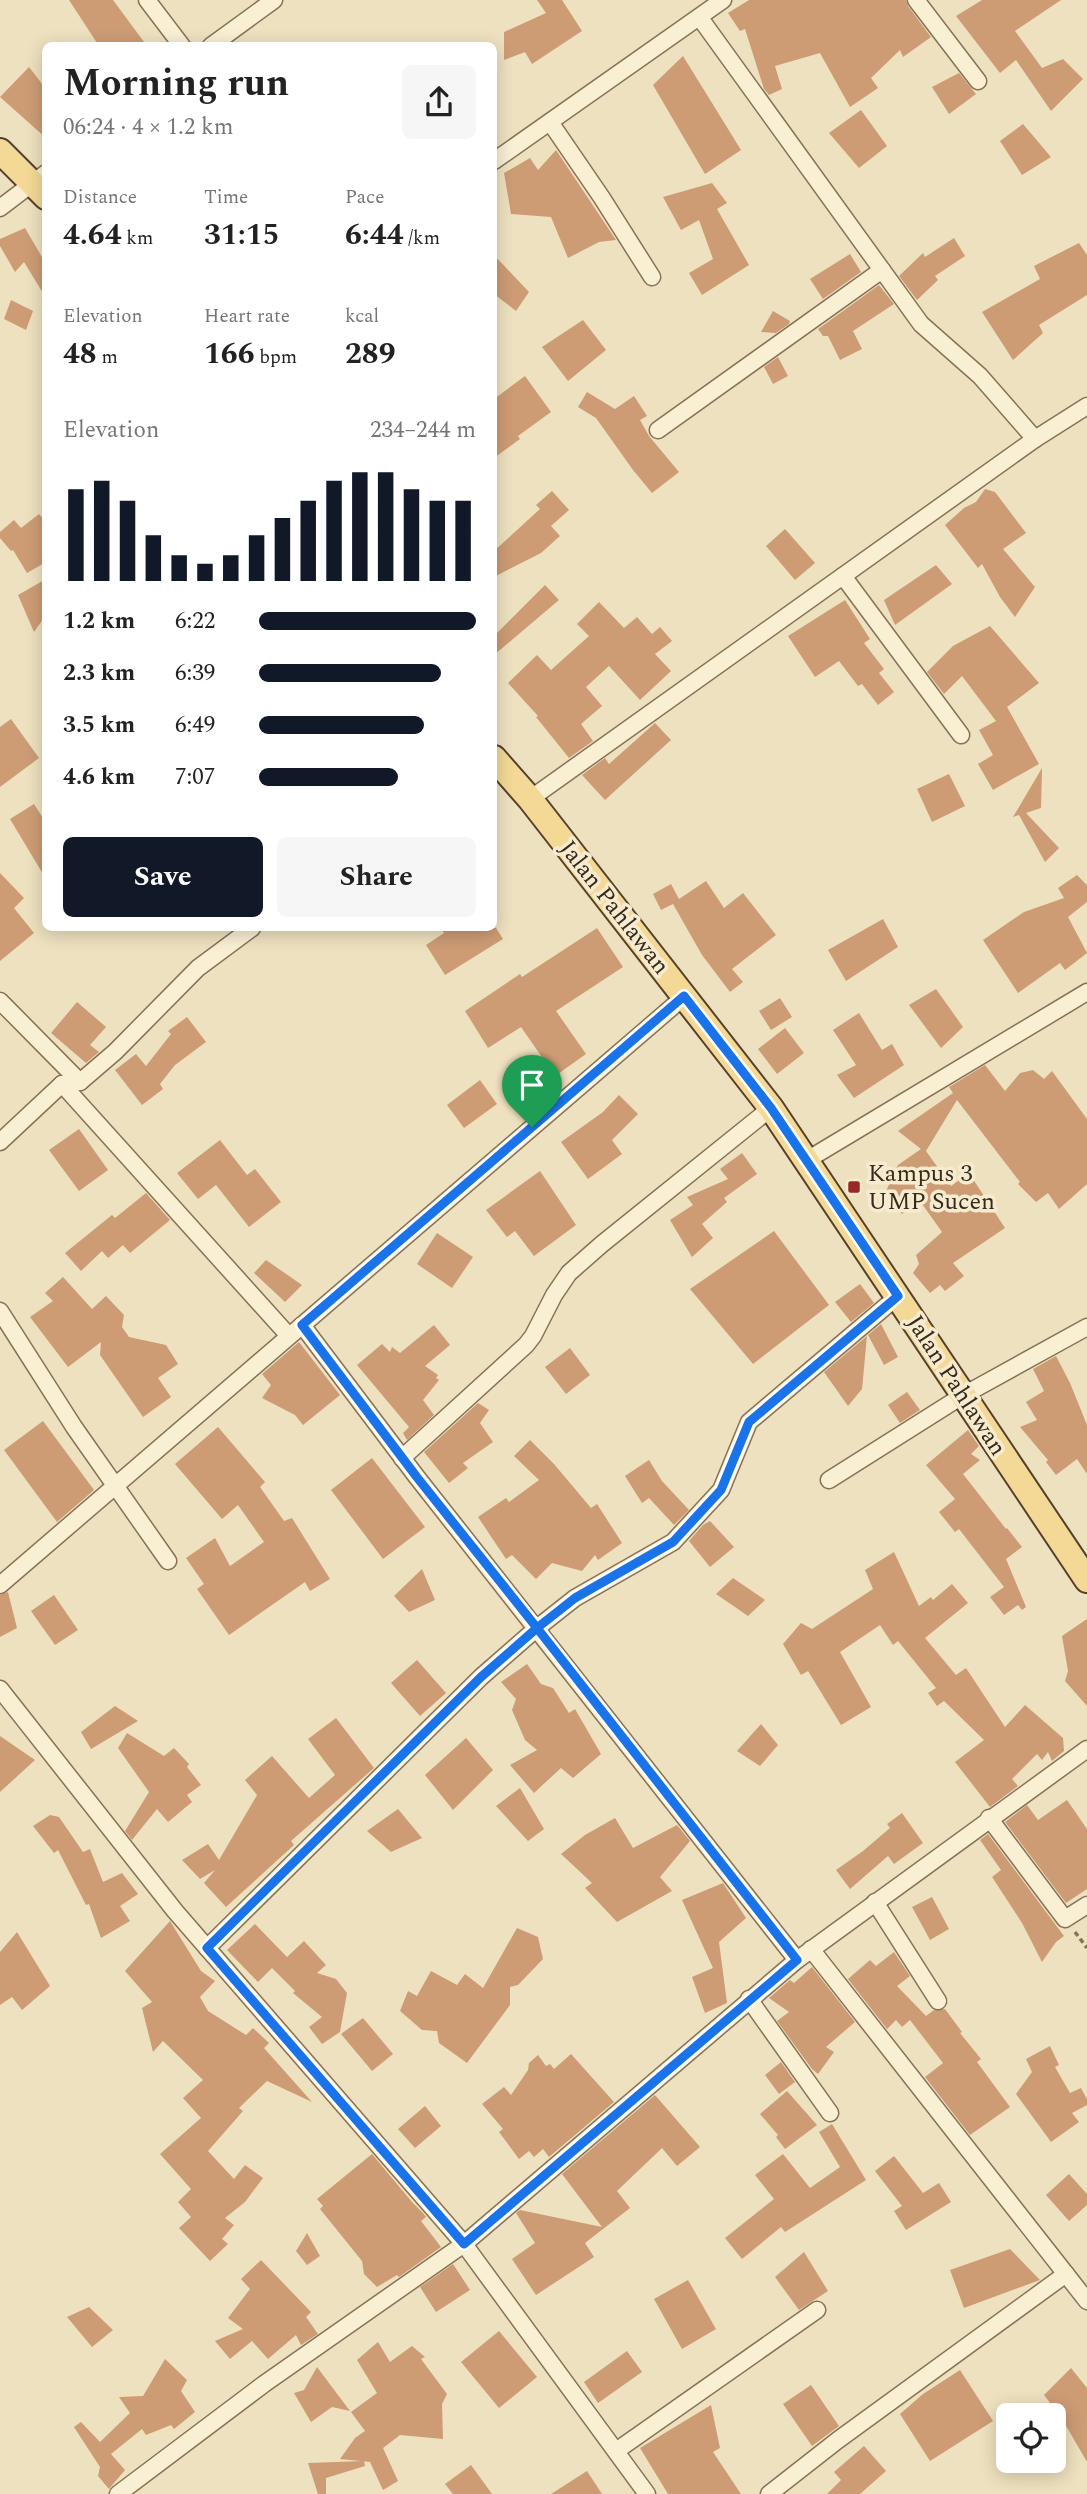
<!DOCTYPE html>
<meta charset="utf-8">
<style>
:root{--surface:#fff;--page:#f6f6f6;--text:#222;--muted:#767676;--accent:#111827}
body{margin:0;font-family:Spectral,serif;background:var(--page);color:var(--text);height:100vh;display:flex;flex-direction:column;font-size:26px;white-space:nowrap}
*{box-sizing:border-box;margin:0}
p{font-size:23px;color:var(--muted)}
.icon{flex:none;width:38px;height:38px;fill:none;stroke:currentColor;stroke-width:2;stroke-linecap:round;stroke-linejoin:round}
.map{position:relative;flex:1;overflow:hidden}
.side{position:absolute;left:42px;top:42px;width:455px;height:889px;display:flex;flex-direction:column;background:var(--surface);border-radius:10px;box-shadow:0 4px 18px #0003}
.side>*{flex:none}
.tools{position:absolute;left:996px;top:2403px;display:grid;gap:14px}
.tools a{display:grid;place-items:center;width:70px;height:70px;border-radius:10px;background:var(--surface);box-shadow:0 4px 18px #0003;font-size:35px}
.pin{position:absolute;display:grid;place-items:center;width:60px;height:60px;color:#fff;margin:-72px -30px;border-radius:50% 50% 50% 0;rotate:-45deg;box-shadow:0 0 7px #0007}
.pin .icon{rotate:45deg}
.round{display:grid;place-items:center;flex:none;width:74px;height:74px;border-radius:10px;background:var(--page)}
.headline{display:flex;align-items:center;justify-content:space-between;height:119px;padding:0 21px}
h1{font-size:38px;font-weight:700;line-height:52px}
.stats{display:grid;grid-template-columns:repeat(3,1fr);gap:10px;height:119px;padding:7px 21px}
.stats div{display:grid;align-content:center}
.stats b{font-size:30px;font-weight:700}
.stats small{font-size:19px;font-weight:400}
.stats p{font-size:19px}
.chart{height:196px;padding:14px 21px}
.chart p{display:flex;justify-content:space-between}
.chart svg{width:100%;height:126px;margin-top:7px;stroke:var(--accent);stroke-width:6}
.button{display:flex;gap:14px;margin-top:auto;padding:14px 21px}
.button a{flex:1;height:80px;border-radius:10px;background:var(--accent);color:#fff;font-size:28px;font-weight:700;line-height:80px;text-align:center}
.button a+a{background:var(--page);color:var(--text)}
ul{padding:0 21px;list-style:none;font-size:23px}
li{display:grid;grid-template-columns:112px 84px 1fr;align-items:center;height:52px}
li i{height:18px;border-radius:9px;background:var(--accent)}
.map>svg:first-child{display:block}
</style>
<div class="map">
<svg width="1087" height="2494" viewBox="0 0 1087 2494">
<rect width="100%" height="100%" fill="#eee1bf"/>
<g fill="#cd9c75">
<path d="M69 0H113L147 46H99Z"/>
<path d="M537 0H562L582 31 532 64 525 52 504 60V32L546 13Z"/>
<path d="M749 0H906L908 6 931 37 903 57 900 50 871 78 878 88 850 107 820 53 775 66 782 89 769 95 764 89 745 29 740 31 728 13Z"/>
<path d="M982 0H1061L1015 31 1042 68 1063 59 1083 79 1051 111 1016 60 1000 73 956 16Z"/>
<path d="M683 56 741 150 705 174 653 85Z"/>
<path d="M29 67 46 89V138L0 97Z"/>
<path d="M959 73 976 94 949 114 932 87Z"/>
<path d="M861 110 887 146 859 168 829 133Z"/>
<path d="M1023 124 1051 157 1022 175 1000 141Z"/>
<path d="M556 150 616 240 599 242 568 258 551 217 511 214 504 173 530 158 538 170Z"/>
<path d="M712 183 727 203 717 209 749 265 702 295 689 273 713 259 699 220 681 230 663 197Z"/>
<path d="M25 228 46 264V298L24 262 15 272 0 246V239Z"/>
<path d="M954 238 965 256 935 276 938 280 917 300 899 276 923 253 925 257Z"/>
<path d="M1079 243 1087 255V295L1039 325 1043 333 1013 360 982 312 1040 279 1034 266Z"/>
<path d="M850 254 861 272 823 299 810 279Z"/>
<path d="M494 255 529 292 516 311 494 294Z"/>
<path d="M879 285 894 304 853 331 862 349 840 360 828 336H823L818 329Z"/>
<path d="M11 300 33 311 26 330 4 319Z"/>
<path d="M773 311 790 321 789 324 776 333 761 332Z"/>
<path d="M583 320 606 350 568 381 542 347Z"/>
<path d="M778 357 788 376 773 384 764 367Z"/>
<path d="M525 376 551 412 518 436 520 439 494 458V399Z"/>
<path d="M587 392 615 409 634 396 647 416 640 420 649 436 679 472 652 493 633 470 596 418 578 407Z"/>
<path d="M985 489 995 492 1026 533 1003 549 1035 587 1015 617 1000 597 982 564 978 568 945 525 964 508 976 502Z"/>
<path d="M552 491 569 510 551 526 560 536 541 553 494 577V551L540 509 536 505Z"/>
<path d="M39 514 46 522V562L27 573 13 550 11 551 0 538V532L14 520 21 528Z"/>
<path d="M785 529 815 563 795 580 766 546Z"/>
<path d="M936 565 952 584 895 625 884 600Z"/>
<path d="M46 579V615L34 632 18 595Z"/>
<path d="M545 585 559 600 494 655V636Z"/>
<path d="M845 600 870 639 864 643 884 669 879 673 894 692 878 705 862 684 858 686 839 661 815 677 788 636Z"/>
<path d="M599 602 624 628 637 617 652 634 660 627 672 641 655 654 671 671 640 700 609 666 586 687 602 706 581 724 593 741 569 758 536 717 538 716 508 683 537 655 551 670 589 636 577 624Z"/>
<path d="M990 626 1039 683 1007 707 1039 764 993 790 978 764 993 755 979 730 996 721 962 676 944 694 927 672 953 646Z"/>
<path d="M11 719 39 758 0 787V727Z"/>
<path d="M655 723 671 740 605 800 582 775 605 758 609 764Z"/>
<path d="M1042 768 1041 808 1026 813 1059 848 1045 862 1019 815 1013 817Z"/>
<path d="M949 774 965 806 932 822 917 789Z"/>
<path d="M34 804 46 823V879L10 819Z"/>
<path d="M0 873 24 898 14 908 34 933 0 961Z"/>
<path d="M1077 875 1087 885V902L1068 917 1087 953 1065 970 1060 963 1018 993 983 940 1024 912 1064 898 1058 888Z"/>
<path d="M706 881 724 908 743 893 776 935 732 969 743 982 730 992 702 955 673 904 661 910 653 894 671 884 679 899Z"/>
<path d="M883 919 898 947 846 981 828 950Z"/>
<path d="M441 928H496L503 939 445 975 426 945 444 933Z"/>
<path d="M597 928 623 967 556 1011 586 1054 555 1076 521 1027 488 1048 465 1011 520 974 522 977Z"/>
<path d="M936 989 963 1027 941 1048 909 1005Z"/>
<path d="M780 998 792 1017 771 1030 759 1011Z"/>
<path d="M77 1002 106 1027 90 1045 99 1052 86 1063 51 1033Z"/>
<path d="M859 1013 882 1050 892 1044 904 1065 854 1098 837 1075 856 1065 833 1030Z"/>
<path d="M187 1017 206 1042 175 1065 160 1084 163 1089 142 1105 115 1070 136 1054 146 1066 171 1034 168 1031Z"/>
<path d="M785 1028 804 1053 777 1074 758 1049Z"/>
<path d="M985 1065 1005 1091 1020 1073 1033 1070 1044 1079 1052 1071 1087 1119V1184L1059 1209 1048 1193 1036 1202 1018 1184 1020 1182 957 1100 926 1151 951 1186 969 1173 1005 1228 953 1263 964 1276 945 1291 940 1285 930 1293 913 1273 919 1264 916 1255 942 1232 920 1201 902 1214 886 1191 898 1165 921 1149 898 1131 953 1093 949 1087Z"/>
<path d="M480 1080 497 1104 464 1128 447 1105Z"/>
<path d="M619 1095 638 1114 612 1140 622 1154 588 1179 561 1142 603 1112Z"/>
<path d="M79 1129 108 1170 79 1191 49 1150Z"/>
<path d="M220 1140 247 1175 255 1169 281 1202 249 1227 216 1185 198 1199 177 1173Z"/>
<path d="M742 1153 757 1174 724 1198 727 1202 702 1224 713 1238 692 1257 670 1220 693 1205 687 1197 728 1179 720 1169Z"/>
<path d="M540 1171 576 1225 534 1256 515 1231 507 1237 486 1210Z"/>
<path d="M146 1193 170 1220 130 1253 123 1245 108 1258 102 1251 81 1271 65 1253 112 1215 115 1218Z"/>
<path d="M774 1231 829 1305 753 1364 690 1289Z"/>
<path d="M437 1233 473 1257 452 1288 417 1264Z"/>
<path d="M266 1260 302 1285 285 1302 254 1273Z"/>
<path d="M63 1277 92 1309 106 1296 124 1315 122 1327 129 1337 166 1345 178 1364 158 1378 171 1397 143 1417 100 1355 101 1342 68 1367 30 1317 53 1301 45 1293Z"/>
<path d="M860 1284 874 1303 851 1322 835 1302Z"/>
<path d="M881 1324 898 1357 884 1365 868 1335Z"/>
<path d="M434 1325 450 1345 425 1366 438 1375 436 1378 439 1380 423 1400 434 1415 407 1440 403 1433 409 1427 357 1365 382 1344 390 1352 392 1347 400 1353Z"/>
<path d="M867 1336 862 1389 848 1406 824 1372Z"/>
<path d="M299 1342 340 1395 303 1425 295 1415 262 1398 271 1385 262 1374Z"/>
<path d="M570 1348 590 1375 566 1394 545 1367Z"/>
<path d="M1056 1356 1070 1383 1087 1425V1474L1077 1459 1056 1475 1046 1462 1048 1460 1020 1427 1037 1420 1026 1402 1044 1391 1033 1369Z"/>
<path d="M907 1392 920 1410 900 1423 888 1405Z"/>
<path d="M478 1403 489 1410 480 1423 493 1442 463 1463 468 1468 449 1483 424 1452Z"/>
<path d="M43 1421 94 1490 57 1522 4 1450Z"/>
<path d="M218 1427 265 1482 260 1487 284 1521 292 1518 330 1579 310 1591 305 1582 229 1635 197 1589 204 1584 186 1558 215 1538 230 1566 264 1542 238 1505 222 1519 175 1464Z"/>
<path d="M968 1430 979 1446 971 1454 980 1460 963 1474 1006 1529 1007 1528 1022 1547 1006 1559 1026 1607 1022 1610 1018 1605 1004 1615 990 1597 1004 1587 959 1529 955 1532 939 1512 955 1499 926 1465Z"/>
<path d="M530 1440 554 1464 591 1508 597 1504 622 1543 598 1560 595 1555 582 1571 552 1563 536 1579 512 1555 506 1559 478 1517 506 1498 509 1502 539 1480 514 1456Z"/>
<path d="M372 1458 425 1527 383 1559 331 1490Z"/>
<path d="M649 1460 662 1481 689 1510 674 1525 649 1498 642 1503 625 1476Z"/>
<path d="M710 1521 734 1547 710 1567 689 1541 703 1525Z"/>
<path d="M894 1552 919 1606 931 1597 933 1600 952 1584 968 1603 925 1638 956 1675 966 1668 1005 1727 1025 1705 1063 1738 1064 1751 1052 1761 1048 1752 1042 1760 1037 1754 1012 1779 1018 1786 990 1807 955 1762 984 1740 944 1701 937 1706 928 1693 936 1688 898 1641 893 1645 880 1625 840 1652 871 1707 841 1725 808 1671 801 1675 783 1644 801 1623 812 1629 873 1589 865 1570Z"/>
<path d="M422 1569 435 1600 409 1612 394 1596Z"/>
<path d="M733 1578 765 1600 748 1616 716 1594Z"/>
<path d="M8 1592 17 1628 0 1637V1595Z"/>
<path d="M54 1595 78 1630 55 1645 31 1611Z"/>
<path d="M1087 1619V1706L1065 1681 1068 1671 1062 1636Z"/>
<path d="M417 1660 446 1693 420 1716 391 1683Z"/>
<path d="M527 1664 541 1684 553 1688 569 1713 575 1709 601 1754 573 1778 561 1768 534 1793 510 1765 537 1750 525 1740 512 1710 516 1699 501 1682Z"/>
<path d="M115 1706 138 1721 91 1749 81 1732Z"/>
<path d="M336 1718 374 1768 291 1841 294 1845 226 1907 204 1883 215 1870 200 1879 182 1860 208 1844 219 1860 257 1795 245 1780 272 1756 309 1798 335 1775 308 1739Z"/>
<path d="M761 1724 778 1745 760 1766 737 1751Z"/>
<path d="M127 1733 164 1756 174 1748 189 1764 187 1767 201 1785 187 1795 192 1802 168 1822 157 1809 132 1840 125 1831 149 1792 118 1748Z"/>
<path d="M0 1736 35 1760 0 1792Z"/>
<path d="M466 1738 493 1770 453 1810 425 1775Z"/>
<path d="M520 1788 544 1829 528 1841 496 1806Z"/>
<path d="M1067 1800 1087 1829V1889L1066 1903 1005 1822 1027 1805 1038 1820Z"/>
<path d="M398 1809 422 1838 391 1852 367 1831Z"/>
<path d="M902 1813 923 1843 894 1864 888 1856 850 1889 836 1870 863 1851 890 1828 887 1824Z"/>
<path d="M50 1815 59 1817 83 1852 90 1849 103 1882 122 1873 138 1894 120 1906 130 1921 101 1938 89 1904 86 1905 58 1850 54 1853 33 1826Z"/>
<path d="M615 1818 633 1848 677 1825 690 1841 660 1877 672 1891 617 1922 585 1888 592 1883 561 1854 585 1835Z"/>
<path d="M988 1834 1064 1936 1056 1942 1042 1962 1022 1923 992 1877 1001 1870 980 1840Z"/>
<path d="M723 1883 746 1918 719 1942 727 2003 705 2013 692 1977 713 1968 682 1900Z"/>
<path d="M932 1897 949 1929 930 1940 912 1907Z"/>
<path d="M170 1921 201 1971 215 1981 200 1997 208 2011 246 2035 253 2028 269 2043 264 2048 312 2102 267 2081 239 2108 243 2111 208 2151 234 2179 245 2165 263 2178 245 2202 225 2218 234 2225 222 2239 228 2244 210 2261 179 2228 191 2217 178 2202 191 2189 160 2154 201 2118 183 2098 203 2080 163 2041 153 2052 142 2008 152 2002 125 1971Z"/>
<path d="M255 1924 287 1957 304 1941 326 1965 317 1973 336 1979 347 1993 340 2032 322 2044 309 2027 322 2017 293 1993 295 1991 272 1968 258 1982 227 1950Z"/>
<path d="M517 1928 538 1937 543 1959 518 1985 510 1987V2005L467 2063 439 2043 437 2031 422 2030 400 2011 408 1991 417 1996 431 1971 457 1985 465 1974 483 1988Z"/>
<path d="M17 1932 50 1986 22 2010 12 1997 0 2005V1952Z"/>
<path d="M894 1952 910 1976 897 1986 926 2016 934 2010 945 2009 962 2032 960 2033 981 2059 977 2062 1010 2107 970 2135 925 2077 943 2063 910 2020 902 2027 896 2020 887 2029 848 1979 870 1960 876 1966Z"/>
<path d="M812 1967 855 2022 826 2047 834 2052 818 2074 812 2069 777 2021 789 2012 769 1998 790 1980 794 1983Z"/>
<path d="M363 2018 393 2054 372 2071 341 2034Z"/>
<path d="M1050 2046 1059 2065 1055 2067 1070 2093 1081 2088 1087 2099V2105L1072 2113 1079 2122 1051 2142 1016 2094 1032 2072 1026 2059Z"/>
<path d="M571 2054 614 2102 549 2157 543 2149 534 2157 529 2151 519 2159 499 2132 503 2129 482 2104 504 2087 511 2095 528 2070 529 2063 538 2055 546 2066 550 2064 554 2069Z"/>
<path d="M781 2062 795 2082 779 2094 765 2075Z"/>
<path d="M787 2091 817 2125 785 2149 776 2137 778 2135 760 2114Z"/>
<path d="M655 2095 700 2147 677 2166 662 2148 617 2191 630 2208 585 2243 594 2257 536 2295 512 2259 535 2243 516 2213 520 2210 602 2227 562 2174Z"/>
<path d="M425 2106 441 2126 415 2148 398 2129Z"/>
<path d="M832 2124 866 2180 785 2232 781 2227 742 2259 725 2238 774 2199 755 2175 783 2154 810 2188 840 2167 819 2132Z"/>
<path d="M372 2154 412 2202 423 2213 426 2217 421 2221 441 2247 399 2277 397 2275 377 2287 364 2274 362 2261 320 2209 323 2206 317 2199Z"/>
<path d="M894 2156 923 2193 939 2183 951 2202 906 2230 894 2211 902 2206 875 2171Z"/>
<path d="M1069 2174 1087 2194V2205L1069 2221 1046 2195Z"/>
<path d="M307 2233 320 2256 307 2265 296 2251Z"/>
<path d="M1010 2249 1040 2280 964 2308 950 2270Z"/>
<path d="M804 2252 828 2291 799 2310 775 2277Z"/>
<path d="M261 2260 311 2312 306 2317 318 2334 301 2345 296 2335 268 2359 252 2341 230 2359 215 2341 243 2329 228 2318 250 2289 241 2279Z"/>
<path d="M453 2264 470 2290 436 2312 420 2287Z"/>
<path d="M688 2280 716 2329 682 2349 654 2299Z"/>
<path d="M89 2307 113 2330 92 2347 67 2317Z"/>
<path d="M499 2331 537 2377 499 2408 461 2362Z"/>
<path d="M378 2342 390 2362 412 2346 425 2357 421 2359 447 2394 442 2404 443 2439 400 2435 383 2448 398 2481 383 2490 370 2462 340 2459 355 2438 365 2431 351 2412 377 2393 357 2360Z"/>
<path d="M627 2351 642 2372 598 2403 584 2382Z"/>
<path d="M165 2359 187 2380 181 2391 195 2412 174 2429 171 2425 146 2435 142 2429 111 2454 125 2470 109 2489 98 2476 100 2467 74 2427 81 2422 100 2442 130 2413 119 2397 143 2396Z"/>
<path d="M317 2367 350 2411 332 2407 311 2422 294 2393 304 2390Z"/>
<path d="M1071 2368 1087 2388V2462L1061 2417 1044 2395Z"/>
<path d="M960 2370 993 2421 930 2461 900 2414 923 2394Z"/>
<path d="M811 2385 839 2426 812 2446 783 2404Z"/>
<path d="M711 2405 720 2448 713 2452 741 2494H668L640 2448Z"/>
<path d="M864 2446 886 2471 860 2494H827L841 2480 834 2472Z"/>
<path d="M364 2461 365 2466 326 2478V2494H318L308 2463Z"/>
<path d="M471 2465 492 2494H453L445 2484Z"/>
<path d="M587 2471 602 2494H551Z"/>
</g>
<g fill="none" stroke-linecap="round" stroke-linejoin="round">
<defs>
<g id="minor">
<path d="M147 0 182 46"/>
<path d="M916 0 978 81"/>
<path d="M700 18 921 324 980 376 1035 439"/>
<path d="M211 46 274 0"/>
<path d="M550 122 602 198 652 277"/>
<path d="M494 161 723 0"/>
<path d="M0 208 46 173"/>
<path d="M658 430 882 270"/>
<path d="M843 576 961 735"/>
<path d="M530 799 1035 439 1087 406"/>
<path d="M0 1001 80 1082"/>
<path d="M62 1084 289 1336"/>
<path d="M0 1142 62 1084 80 1082 115 1052 198 968 252 928"/>
<path d="M807 1160 1087 992"/>
<path d="M0 1311 74 1427 168 1561"/>
<path d="M302 1325 416 1476 797 1960"/>
<path d="M402 1458 526 1345 533 1336 554 1295 569 1273 602 1244 771 1108"/>
<path d="M829 1480 962 1396 1087 1327"/>
<path d="M0 1585 685 996"/>
<path d="M0 1689 175 1911 464 2244 647 2494"/>
<path d="M989 1818 1065 1919 1087 1905"/>
<path d="M875 1902 938 2001"/>
<path d="M207 1948 481 1677 537 1628 575 1598 673 1542 721 1490 749 1422 898 1296"/>
<path d="M811 1949 1087 2301"/>
<path d="M749 1999 830 2113"/>
<path d="M616 2451 817 2310"/>
<path d="M118 2494 264 2384 464 2244 797 1960 1087 1749"/>
<path d="M769 2494 838 2440 1066 2274"/>
</g>
<g id="primary">
<path d="M0 151 46 197"/>
<path d="M494 758 530 799 771 1108 1087 1580"/>
</g>
</defs>
<use href="#minor" stroke="#877257" stroke-width="19"/>
<use href="#primary" stroke="#55402c" stroke-width="28"/>
<path stroke="#877257" stroke-width="3.5" stroke-dasharray="5 3.5" stroke-linecap="butt" d="M1075 1932 1087 1948"/>
<use href="#minor" stroke="#f9efd3" stroke-width="16"/>
<use href="#primary" stroke="#f3d896" stroke-width="24"/>
</g>
<g fill="none" stroke-linecap="round" stroke-linejoin="round">
<defs>
<path id="route" d="M532 1127 302 1325 416 1476 537 1628 481 1677 207 1948 464 2244 797 1960 537 1628 575 1598 673 1542 721 1490 749 1422 898 1296 771 1108 684 996 532 1127"/>
</defs>
<use href="#route" stroke="#fff" stroke-width="14"/>
<use href="#route" stroke="#1a73e8" stroke-width="9"/>
</g>
<rect fill="#972927" stroke="#f6ebcf" stroke-width="2.5" x="847" y="1180" width="14" height="14" rx="3.5"/>
<g text-anchor="middle" stroke-width="7" stroke-linejoin="round" paint-order="stroke">
<g font-size="24" fill="#362a1c" stroke="#f6ebcf">
<text transform="translate(615 907) rotate(52)" y="8">Jalan Pahlawan</text>
<text transform="translate(957 1385) rotate(57)" y="8">Jalan Pahlawan</text>
</g>
<g font-size="24" fill="#362a1c" stroke="#f6ebcf" text-anchor="start">
<text x="868" y="1181">Kampus 3<tspan x="868" dy="28">UMP Sucen</tspan></text>
</g>
</g>
</svg>
<div class="tools">
<a><svg class="icon" aria-label="locate" viewBox="0 0 24 24"><circle cx="12" cy="12" r="6"/><path d="M12 2v4M12 18v4M2 12h4M18 12h4"/></svg></a>
</div>
<div class="pin" style="left:532px;top:1127px;background:#1e9e55"><svg class="icon" aria-label="arrive" viewBox="0 0 24 24"><path d="M6 21V4h12l-3 4 3 4H6"/></svg></div>
<section class="side">
<div class="headline"><div><h1>Morning run</h1><p>06:24 · 4 × 1.2 km</p></div><a class="round"><svg class="icon" aria-label="share" viewBox="0 0 24 24"><path d="M12 15V3M7 8l5-5 5 5M5 13v7h14v-7"/></svg></a></div>
<div class="stats">
<div><p>Distance</p><b>4.64<small> km</small></b></div>
<div><p>Time</p><b>31:15</b></div>
<div><p>Pace</p><b>6:44<small> /km</small></b></div>
</div>
<div class="stats">
<div><p>Elevation</p><b>48<small> m</small></b></div>
<div><p>Heart rate</p><b>166<small> bpm</small></b></div>
<div><p>kcal</p><b>289</b></div>
</div>
<div class="chart"><p><span>Elevation</span>234–244 m</p>
<svg viewBox="0 0 160 44" preserveAspectRatio="none"><path d="M5 44V12M15 44V9M25 44V16M35 44V28M45 44V35M55 44V38M65 44V35M75 44V28M85 44V22M95 44V16M105 44V9M115 44V6M125 44V6M135 44V12M145 44V16M155 44V16"/></svg>
</div>
<ul>
<li><b>1.2 km</b>6:22<i style="width:100%"></i></li>
<li><b>2.3 km</b>6:39<i style="width:84%"></i></li>
<li><b>3.5 km</b>6:49<i style="width:76%"></i></li>
<li><b>4.6 km</b>7:07<i style="width:64%"></i></li>
</ul>
<div class="button"><a>Save</a><a>Share</a></div>
</section>
</div>
